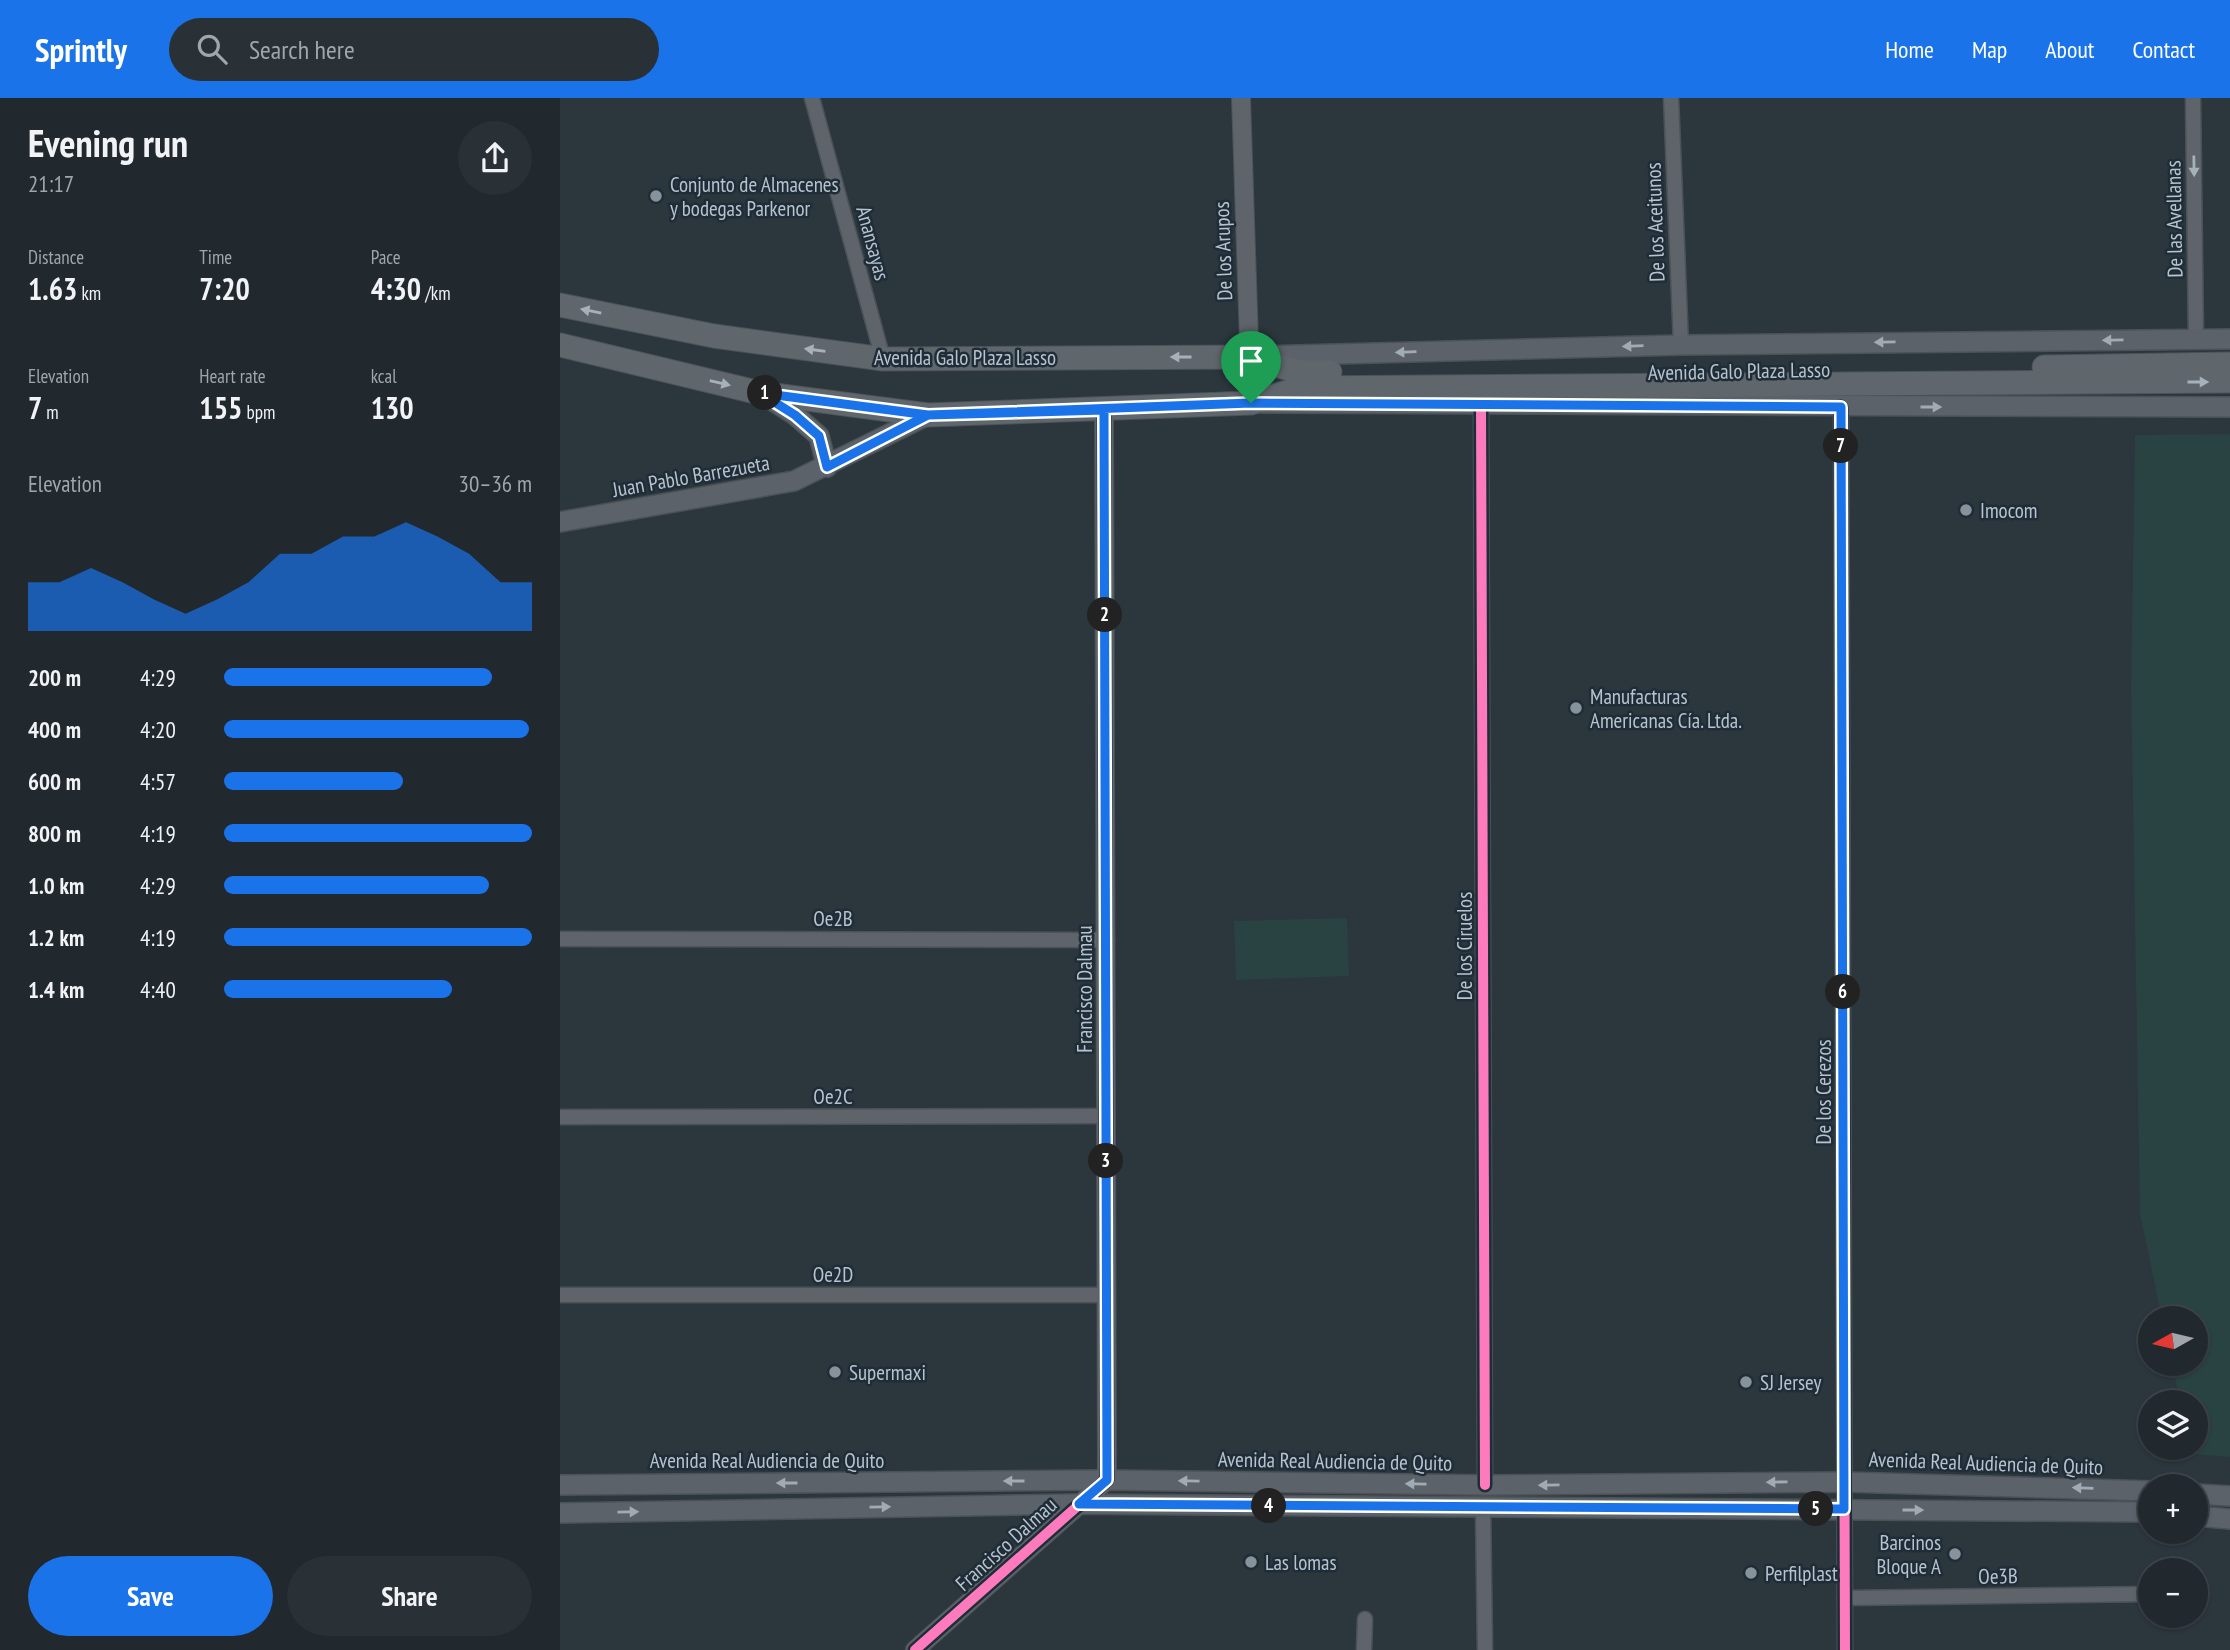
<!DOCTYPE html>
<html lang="en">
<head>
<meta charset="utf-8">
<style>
  :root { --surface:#21282e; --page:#293036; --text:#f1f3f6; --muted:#a2a6aa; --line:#3e444a; --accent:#1a73e8 }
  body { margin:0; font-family:"PT Sans Narrow",sans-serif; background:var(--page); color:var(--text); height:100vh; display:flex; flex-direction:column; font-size:26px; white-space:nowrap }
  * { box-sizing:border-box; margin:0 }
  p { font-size:23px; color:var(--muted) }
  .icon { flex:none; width:38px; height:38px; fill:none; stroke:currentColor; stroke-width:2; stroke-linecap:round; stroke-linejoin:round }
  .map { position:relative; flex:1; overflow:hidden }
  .side { display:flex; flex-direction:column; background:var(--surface); width:560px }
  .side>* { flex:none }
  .needle { width:46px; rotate:262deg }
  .fabs { position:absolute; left:1578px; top:1208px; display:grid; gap:14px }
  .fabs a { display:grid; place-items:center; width:70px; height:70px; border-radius:50%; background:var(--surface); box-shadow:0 2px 5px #0004,0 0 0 2px var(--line); font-size:35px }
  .pin { position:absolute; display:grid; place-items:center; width:60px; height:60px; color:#fff; margin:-72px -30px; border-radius:50% 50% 50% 0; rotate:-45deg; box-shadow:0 0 7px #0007 }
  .pin .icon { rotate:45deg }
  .km { position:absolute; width:35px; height:35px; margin:-18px; border-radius:50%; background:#222; color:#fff; font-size:19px; line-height:35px; text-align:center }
  .round { display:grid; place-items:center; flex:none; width:74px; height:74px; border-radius:37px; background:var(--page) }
  .summary { display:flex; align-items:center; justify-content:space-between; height:119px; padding:0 28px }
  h1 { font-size:38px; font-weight:600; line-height:52px }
  .metrics { display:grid; grid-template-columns:repeat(3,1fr); gap:10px; height:119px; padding:7px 28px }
  .metrics div { display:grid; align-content:center }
  .metrics b { font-size:30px; font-weight:600 }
  .metrics small { font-size:19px; font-weight:400 }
  .metrics p { font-size:19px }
  .chart { height:196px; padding:14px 28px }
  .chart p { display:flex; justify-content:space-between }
  .chart svg { width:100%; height:126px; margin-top:7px; fill:var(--accent); opacity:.7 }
  .button { display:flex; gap:14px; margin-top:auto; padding:14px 28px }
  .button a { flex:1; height:80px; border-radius:42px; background:var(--accent); color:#fff; font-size:28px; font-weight:600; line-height:80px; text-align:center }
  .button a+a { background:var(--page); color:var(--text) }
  ul { padding:0 28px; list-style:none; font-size:23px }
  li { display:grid; grid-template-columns:112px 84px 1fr; align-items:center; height:52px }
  li i { height:18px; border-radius:9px; background:var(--accent) }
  header { display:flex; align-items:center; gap:42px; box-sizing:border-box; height:98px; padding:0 35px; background:var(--accent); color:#fff }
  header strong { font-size:33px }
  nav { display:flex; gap:38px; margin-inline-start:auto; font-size:24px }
  .search { width:490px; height:63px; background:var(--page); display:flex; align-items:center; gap:18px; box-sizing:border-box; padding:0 24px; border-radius:38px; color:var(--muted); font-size:26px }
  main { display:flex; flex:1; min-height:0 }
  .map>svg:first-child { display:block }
  .green { fill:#294242 }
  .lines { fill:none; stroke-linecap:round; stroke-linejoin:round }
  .minor-casing { stroke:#4b5257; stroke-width:17 }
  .tertiary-casing { stroke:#4b5257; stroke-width:20 }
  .secondary-casing { stroke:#4b5257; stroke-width:22 }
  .primary-casing { stroke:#4b5359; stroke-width:25 }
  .minor { stroke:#5e646a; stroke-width:14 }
  .tertiary { stroke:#5e646a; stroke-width:18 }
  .secondary { stroke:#5c6269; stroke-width:19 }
  .primary { stroke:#60676c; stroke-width:23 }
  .cycleway-casing { stroke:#1f2d38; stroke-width:15 }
  .cycleway { stroke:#fd7abc; stroke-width:10 }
  .oneway { fill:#a6b0b9 }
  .oneway2 { fill:#a6b1ba }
  .oneway3 { fill:#a1abb4 }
  .route-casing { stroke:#fff; stroke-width:14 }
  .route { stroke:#1a73e8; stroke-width:9 }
  .poi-dot { fill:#87929b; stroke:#1f2d38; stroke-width:2.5 }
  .labels { text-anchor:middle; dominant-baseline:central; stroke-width:5; stroke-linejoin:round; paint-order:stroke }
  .poi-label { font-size:21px; fill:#b8c3cd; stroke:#1f2d38; text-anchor:start }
  .street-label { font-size:21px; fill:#b8c3cd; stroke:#1f2d38 }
</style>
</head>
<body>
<header>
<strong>Sprintly</strong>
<div class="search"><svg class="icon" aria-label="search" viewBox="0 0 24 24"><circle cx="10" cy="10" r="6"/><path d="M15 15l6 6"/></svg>Search here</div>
<nav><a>Home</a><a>Map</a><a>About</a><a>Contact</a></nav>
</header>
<main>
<section class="side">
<div class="summary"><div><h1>Evening run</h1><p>21:17</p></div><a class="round"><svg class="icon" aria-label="share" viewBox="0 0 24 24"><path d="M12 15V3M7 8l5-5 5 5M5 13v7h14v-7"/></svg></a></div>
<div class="metrics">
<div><p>Distance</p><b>1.63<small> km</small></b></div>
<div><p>Time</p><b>7:20</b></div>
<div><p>Pace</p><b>4:30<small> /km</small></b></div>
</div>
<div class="metrics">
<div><p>Elevation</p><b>7<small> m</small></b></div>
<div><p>Heart rate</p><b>155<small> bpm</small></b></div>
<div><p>kcal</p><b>130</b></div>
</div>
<div class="chart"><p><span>Elevation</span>30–36 m</p>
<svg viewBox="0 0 160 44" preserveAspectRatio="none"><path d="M0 44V27L10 27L20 22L30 27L40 33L50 38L60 33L70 27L80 17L90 17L100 11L110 11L120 6L130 11L140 17L150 27L160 27V44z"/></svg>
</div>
<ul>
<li><b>200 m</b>4:29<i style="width:87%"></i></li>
<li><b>400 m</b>4:20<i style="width:99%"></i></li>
<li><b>600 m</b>4:57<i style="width:58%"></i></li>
<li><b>800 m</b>4:19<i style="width:100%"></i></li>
<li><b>1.0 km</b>4:29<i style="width:86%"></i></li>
<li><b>1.2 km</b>4:19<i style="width:100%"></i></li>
<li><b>1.4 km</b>4:40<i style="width:74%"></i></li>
</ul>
<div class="button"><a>Save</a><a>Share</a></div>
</section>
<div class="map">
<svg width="1670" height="1552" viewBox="0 0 1670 1552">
  <rect width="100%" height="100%" fill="#2c363d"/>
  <!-- green -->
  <g class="green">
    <polygon points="1670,336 1670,1359 1632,1356 1630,1349 1636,1349 1636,1304 1620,1304 1612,1265 1636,1265 1636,1220 1602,1220 1580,1116 1571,591 1575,337"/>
    <polygon points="787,820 789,878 676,882 674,823"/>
  </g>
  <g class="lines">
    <!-- minor casing -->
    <g class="minor-casing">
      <g id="minor">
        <polyline points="252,0 323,261"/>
        <polyline points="1111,0 1121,247"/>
        <polyline points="1633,0 1636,241"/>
        <polyline points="921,308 925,1387"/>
        <polyline points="1281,309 1285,1552"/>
        <polyline points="0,841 547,842"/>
        <polyline points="0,1019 546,1018"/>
        <polyline points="0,1197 547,1197"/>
        <polyline points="923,1411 925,1552"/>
        <polyline points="1285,1500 1591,1496"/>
        <polyline points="804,1552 805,1521"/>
      </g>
    </g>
    <!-- tertiary casing -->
    <g class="tertiary-casing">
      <g id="tertiary">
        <polyline points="681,0 691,305"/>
        <polyline points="355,1552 547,1382 544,312"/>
      </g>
    </g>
    <!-- secondary casing -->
    <g class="secondary-casing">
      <g id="secondary">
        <polyline points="698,258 1121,247 1670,241"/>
        <polyline points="201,295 235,317 259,338 267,369"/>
        <polyline points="702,305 1670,309"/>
        <polyline points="0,424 234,383 368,317"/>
        <polyline points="0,1387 547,1382 925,1387 1285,1384 1591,1393"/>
        <polyline points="1636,1396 1670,1398"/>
        <polyline points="0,1415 519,1406 1591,1414"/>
        <polyline points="1636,1418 1670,1421"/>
      </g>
    </g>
    <!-- primary casing -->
    <g class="primary-casing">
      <g id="primary">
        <polyline points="0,207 154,238 323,261 689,259 739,274 770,274"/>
        <polyline points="0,247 200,295 368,317 691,305 740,290 1670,283"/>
        <polyline points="1484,269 1670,266"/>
      </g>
    </g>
    <!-- minor -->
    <use href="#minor" class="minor"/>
    <!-- tertiary -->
    <use href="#tertiary" class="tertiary"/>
    <!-- secondary -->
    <use href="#secondary" class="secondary"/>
    <!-- primary -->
    <use href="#primary" class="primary"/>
    <!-- cycleway casing -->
    <g class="cycleway-casing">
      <g id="cycleway">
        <polyline points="921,308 925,1387"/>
        <polyline points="1281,309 1285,1552"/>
        <polyline points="355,1552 547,1382 544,312"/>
      </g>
    </g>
    <!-- cycleway -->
    <use href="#cycleway" class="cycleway"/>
  </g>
  <!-- one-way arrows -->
  <defs><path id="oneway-solid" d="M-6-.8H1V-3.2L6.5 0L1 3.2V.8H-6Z" transform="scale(1.75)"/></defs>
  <use class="oneway" href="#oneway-solid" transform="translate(1634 68) rotate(89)"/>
  <g class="oneway2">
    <use href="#oneway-solid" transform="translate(31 213) rotate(-169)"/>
    <use href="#oneway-solid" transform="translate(255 252) rotate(-172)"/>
    <use href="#oneway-solid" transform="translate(621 259) rotate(180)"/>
    <use href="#oneway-solid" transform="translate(1638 284)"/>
    <use href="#oneway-solid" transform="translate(160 285) rotate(13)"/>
  </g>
  <g class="oneway3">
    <use href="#oneway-solid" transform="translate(1553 242) rotate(179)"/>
    <use href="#oneway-solid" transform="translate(1325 244) rotate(179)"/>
    <use href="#oneway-solid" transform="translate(1073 248) rotate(178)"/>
    <use href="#oneway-solid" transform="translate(846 254) rotate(178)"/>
    <use href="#oneway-solid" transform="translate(1371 309)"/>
    <use href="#oneway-solid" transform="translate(454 1383) rotate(180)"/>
    <use href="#oneway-solid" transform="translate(629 1383) rotate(-179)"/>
    <use href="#oneway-solid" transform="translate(1217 1384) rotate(179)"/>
    <use href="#oneway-solid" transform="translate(227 1385) rotate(180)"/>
    <use href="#oneway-solid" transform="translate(856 1386) rotate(-179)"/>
    <use href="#oneway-solid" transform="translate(989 1387) rotate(179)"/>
    <use href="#oneway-solid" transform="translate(1523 1390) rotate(-178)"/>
    <use href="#oneway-solid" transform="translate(320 1409) rotate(-1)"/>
    <use href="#oneway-solid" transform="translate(1353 1412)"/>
    <use href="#oneway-solid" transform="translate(68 1414) rotate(-1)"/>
  </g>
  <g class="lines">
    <!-- route casing -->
    <g class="route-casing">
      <polyline id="route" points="691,305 368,317 267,369 259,338 235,317 200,295 368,317 544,312 547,1382 519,1406 1284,1411 1281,309 691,305"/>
    </g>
    <!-- route -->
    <use href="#route" class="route"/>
  </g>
  <!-- markers -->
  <g class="poi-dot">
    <circle cx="96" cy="98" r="7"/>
    <circle cx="1406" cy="412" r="7"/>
    <circle cx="1016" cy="610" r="7"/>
    <circle cx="275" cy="1274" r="7"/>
    <circle cx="1186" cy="1284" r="7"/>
    <circle cx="1395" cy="1456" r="7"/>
    <circle cx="691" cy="1464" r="7"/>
    <circle cx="1191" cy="1475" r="7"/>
  </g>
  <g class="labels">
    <!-- poi labels -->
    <g class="poi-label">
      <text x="110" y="86">Conjunto de Almacenes<tspan x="110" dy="24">y bodegas Parkenor</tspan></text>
      <text x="1420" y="412">Imocom</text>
      <text x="1030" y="598">Manufacturas<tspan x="1030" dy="24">Americanas Cía. Ltda.</tspan></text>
      <text x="289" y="1274">Supermaxi</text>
      <text x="1200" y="1284">SJ Jersey</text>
      <text x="1381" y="1444" text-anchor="end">Barcinos<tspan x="1381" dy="24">Bloque A</tspan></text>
      <text x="705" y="1464">Las lomas</text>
      <text x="1205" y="1475">Perfilplast</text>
    </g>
    <!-- street labels -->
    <g class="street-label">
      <text transform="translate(1614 121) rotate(-91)">De las Avellanas</text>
      <text transform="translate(1095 124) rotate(-92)">De los Aceitunos</text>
      <text transform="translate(313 145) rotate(75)">Anansayas</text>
      <text transform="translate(663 153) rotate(-92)">De los Arupos</text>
      <text x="405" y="259">Avenida Galo Plaza Lasso</text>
      <text transform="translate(1179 273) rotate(-1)">Avenida Galo Plaza Lasso</text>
      <text transform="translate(131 378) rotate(-10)">Juan Pablo Barrezueta</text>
      <text x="273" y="820">Oe2B</text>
      <text transform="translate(904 848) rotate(-90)">De los Ciruelos</text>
      <text transform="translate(524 891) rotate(-90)">Francisco Dalmau</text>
      <text transform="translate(1263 994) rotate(-90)">De los Cerezos</text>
      <text x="273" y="998">Oe2C</text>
      <text x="273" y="1176">Oe2D</text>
      <text x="207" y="1362">Avenida Real Audiencia de Quito</text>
      <text transform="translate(775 1363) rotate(1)">Avenida Real Audiencia de Quito</text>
      <text transform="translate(1426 1365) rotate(2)">Avenida Real Audiencia de Quito</text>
      <text transform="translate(446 1446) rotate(-42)">Francisco Dalmau</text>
      <text transform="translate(1438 1478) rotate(-1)">Oe3B</text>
    </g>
  </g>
</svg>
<div class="fabs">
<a><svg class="needle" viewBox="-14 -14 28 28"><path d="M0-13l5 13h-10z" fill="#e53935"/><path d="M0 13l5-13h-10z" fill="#a2a6aa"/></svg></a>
<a><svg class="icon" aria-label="layers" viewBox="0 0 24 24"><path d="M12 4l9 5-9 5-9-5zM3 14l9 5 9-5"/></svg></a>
<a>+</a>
<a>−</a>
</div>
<div class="pin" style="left:691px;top:305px;background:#1e9e55"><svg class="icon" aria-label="arrive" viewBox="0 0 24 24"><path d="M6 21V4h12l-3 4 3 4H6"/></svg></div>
<b class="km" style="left:205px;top:295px">1</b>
<b class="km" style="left:545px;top:517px">2</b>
<b class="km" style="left:546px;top:1063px">3</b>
<b class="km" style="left:709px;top:1408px">4</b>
<b class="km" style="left:1256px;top:1411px">5</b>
<b class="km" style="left:1283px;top:894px">6</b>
<b class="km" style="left:1281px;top:348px">7</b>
</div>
</main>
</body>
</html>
